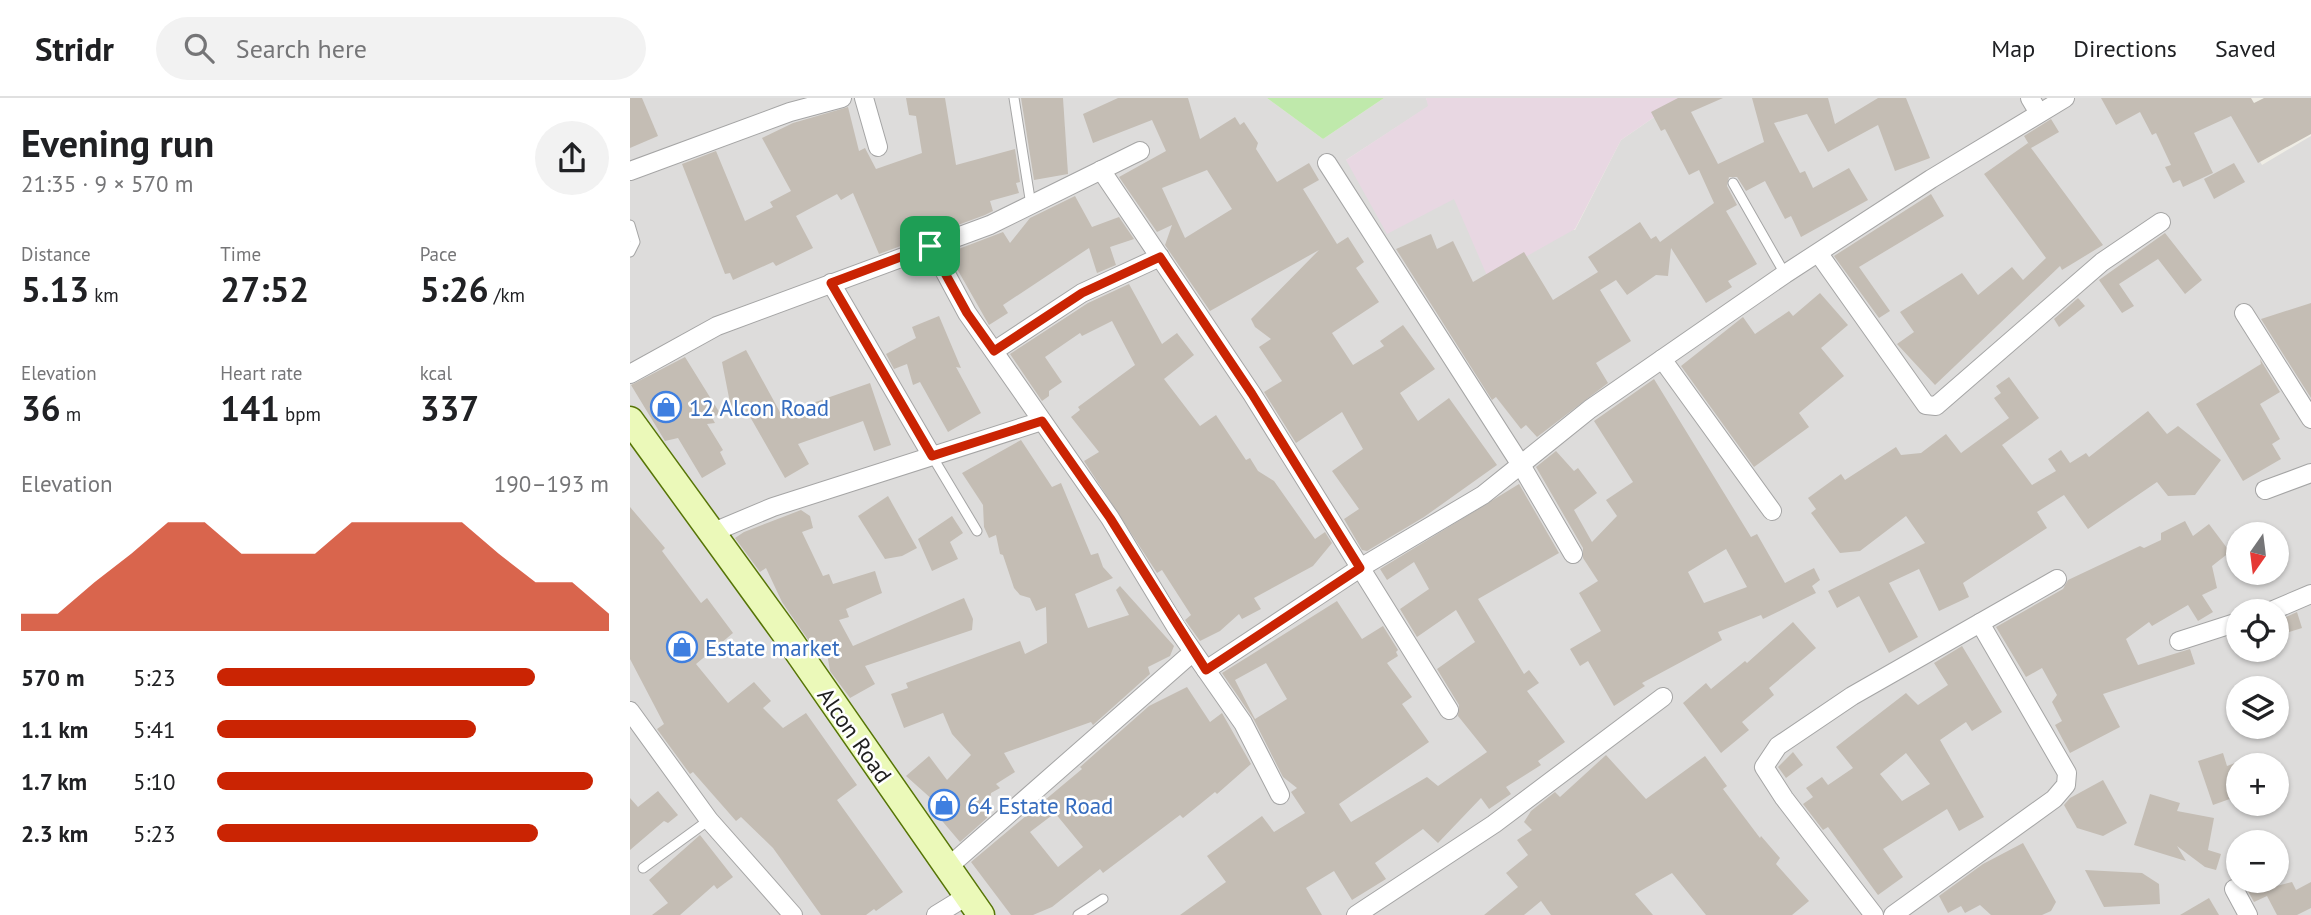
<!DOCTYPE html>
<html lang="en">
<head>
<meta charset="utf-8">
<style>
  :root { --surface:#fff; --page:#f2f2f2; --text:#202124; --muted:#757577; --line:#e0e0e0; --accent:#ca2403 }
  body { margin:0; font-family:"PT Sans",sans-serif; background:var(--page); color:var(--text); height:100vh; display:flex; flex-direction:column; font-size:26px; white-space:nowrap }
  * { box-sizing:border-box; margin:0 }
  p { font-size:23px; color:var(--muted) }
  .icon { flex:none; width:38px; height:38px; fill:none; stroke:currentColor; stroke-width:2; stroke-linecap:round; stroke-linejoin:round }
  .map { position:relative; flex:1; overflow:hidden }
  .sheet { display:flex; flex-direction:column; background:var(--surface); width:630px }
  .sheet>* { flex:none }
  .needle { width:46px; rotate:194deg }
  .buttons { position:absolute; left:1596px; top:424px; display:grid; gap:14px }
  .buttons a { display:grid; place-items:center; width:63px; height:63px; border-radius:50%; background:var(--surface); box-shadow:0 2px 5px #0004; font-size:35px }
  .pin { position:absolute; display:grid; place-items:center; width:60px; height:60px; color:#fff; margin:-30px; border-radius:14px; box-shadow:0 4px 10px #0006 }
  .round { display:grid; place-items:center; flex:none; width:74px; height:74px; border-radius:37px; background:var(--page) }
  .overview { display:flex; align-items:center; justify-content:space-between; height:119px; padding:0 21px }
  h1 { font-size:38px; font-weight:800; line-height:52px }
  .metrics { display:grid; grid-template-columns:repeat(3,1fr); gap:10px; height:119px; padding:7px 21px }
  .metrics div { display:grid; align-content:center }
  .metrics b { font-size:35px; font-weight:800 }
  .metrics small { font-size:19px; font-weight:400 }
  .metrics p { font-size:19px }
  .chart { height:196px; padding:14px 21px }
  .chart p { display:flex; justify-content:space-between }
  .chart svg { width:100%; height:126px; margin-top:7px; fill:var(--accent); opacity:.7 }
  ul { padding:0 21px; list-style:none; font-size:23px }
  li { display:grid; grid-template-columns:112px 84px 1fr; align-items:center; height:52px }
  li i { height:18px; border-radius:9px; background:var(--accent) }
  header { display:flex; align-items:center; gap:42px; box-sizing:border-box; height:98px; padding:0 35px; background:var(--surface); border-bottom:2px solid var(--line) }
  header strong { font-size:33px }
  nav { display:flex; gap:38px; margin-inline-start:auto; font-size:24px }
  .search { width:490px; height:63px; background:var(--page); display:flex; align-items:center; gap:18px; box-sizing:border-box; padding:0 24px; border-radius:38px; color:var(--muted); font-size:26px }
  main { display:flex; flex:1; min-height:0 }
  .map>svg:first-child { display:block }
  .residential { fill:#dddcdb; fill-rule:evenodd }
  .industrial { fill:#e8d7e2 }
  .grass { fill:#bfe9ab }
  .building { fill:#c4bdb4; fill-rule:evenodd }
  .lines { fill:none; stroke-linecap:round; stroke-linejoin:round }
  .lane-casing { stroke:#a5a5a5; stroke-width:11 }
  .street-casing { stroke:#a5a5a5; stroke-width:20 }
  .secondary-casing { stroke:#567506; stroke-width:29 }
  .lane { stroke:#fff; stroke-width:9 }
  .street { stroke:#fff; stroke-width:18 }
  .secondary { stroke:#ebf9b9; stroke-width:26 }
  .route-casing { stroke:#fff; stroke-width:14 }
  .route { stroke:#ca2403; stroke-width:9 }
  .labels { text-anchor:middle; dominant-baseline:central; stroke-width:5; stroke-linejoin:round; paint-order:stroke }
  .shop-label { font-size:23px; fill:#366cbe; stroke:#fff; text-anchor:start }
  .street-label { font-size:23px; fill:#1e1e1e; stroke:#fff }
</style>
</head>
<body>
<header>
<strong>Stridr</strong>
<div class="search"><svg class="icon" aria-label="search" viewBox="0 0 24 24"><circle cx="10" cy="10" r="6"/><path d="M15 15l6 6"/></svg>Search here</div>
<nav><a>Map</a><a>Directions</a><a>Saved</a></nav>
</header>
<main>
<section class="sheet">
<div class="overview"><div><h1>Evening run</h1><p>21:35 · 9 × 570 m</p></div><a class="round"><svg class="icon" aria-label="share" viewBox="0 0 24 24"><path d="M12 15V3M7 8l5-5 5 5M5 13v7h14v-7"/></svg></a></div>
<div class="metrics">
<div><p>Distance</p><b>5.13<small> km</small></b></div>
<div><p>Time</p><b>27:52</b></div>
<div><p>Pace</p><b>5:26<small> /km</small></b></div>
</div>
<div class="metrics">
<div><p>Elevation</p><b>36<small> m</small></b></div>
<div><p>Heart rate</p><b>141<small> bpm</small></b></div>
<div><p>kcal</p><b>337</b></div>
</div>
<div class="chart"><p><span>Elevation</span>190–193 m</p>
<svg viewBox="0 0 160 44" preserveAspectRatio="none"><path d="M0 44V38L10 38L20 27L30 17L40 6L50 6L60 17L70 17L80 17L90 6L100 6L110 6L120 6L130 17L140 27L150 27L160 38V44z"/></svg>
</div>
<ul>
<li><b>570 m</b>5:23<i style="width:81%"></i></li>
<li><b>1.1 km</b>5:41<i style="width:66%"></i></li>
<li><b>1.7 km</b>5:10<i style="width:96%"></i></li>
<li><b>2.3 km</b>5:23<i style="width:82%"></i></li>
</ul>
</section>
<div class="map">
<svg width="1681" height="817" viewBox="0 0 1681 817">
  <rect width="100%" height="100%" fill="#efede5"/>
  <!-- residential -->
  <path class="residential" d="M 0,0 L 637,0 L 693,41 L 754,0 L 796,0 L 799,8 L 716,62 L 824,101 L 945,132 L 991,42 L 1052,0 L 1593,0 L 1632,67 L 1681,38 L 1681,817 L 0,817 ZM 1608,436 L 1647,436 L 1647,474 L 1608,474 ZM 1608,513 L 1647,513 L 1647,551 L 1608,551 ZM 1608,590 L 1647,590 L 1647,628 L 1608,628 ZM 1608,667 L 1647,667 L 1647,705 L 1608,705 ZM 1608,744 L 1647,744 L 1647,782 L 1608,782 Z"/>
  <!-- industrial -->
  <polygon class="industrial" points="796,0 1052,0 991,42 945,131 858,180 824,101 757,136 716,62 798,8"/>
  <!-- grass -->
  <polygon class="grass" points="637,0 754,0 693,41"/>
  <!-- building -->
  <g class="building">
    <polygon points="0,0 12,0 28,38 0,50"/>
    <polygon points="276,0 315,0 326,67 385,51 390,84 386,85 389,95 360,103 363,113 355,117 249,156 223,95 211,102 207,96 166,118 183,150 146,168 143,164 103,182 100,175 95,176 52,66 86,53 115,123 143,109 140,104 161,93 132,40 163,25 218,9 229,53 235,50 246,71 292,55 286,18 279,17"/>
    <polygon points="391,0 433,0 438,76 404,82"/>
    <path d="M 488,0 L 558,0 L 570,41 L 605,19 L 610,27 L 614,24 L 628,45 L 626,51 L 647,84 L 679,65 L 689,82 L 673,91 L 707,146 L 718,139 L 734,164 L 726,170 L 749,204 L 702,235 L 723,267 L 754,248 L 750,243 L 773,227 L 805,271 L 770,295 L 788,323 L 819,300 L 867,367 L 794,419 L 737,453 L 732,452 L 714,421 L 729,411 L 702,373 L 733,351 L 712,314 L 666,345 L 634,294 L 652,283 L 629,249 L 641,241 L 625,229 L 621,221 L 689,152 L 580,213 L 535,147 L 542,127 L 527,134 L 489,79 L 536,53 L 522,22 L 463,45 L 453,16 ZM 577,72 L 602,111 L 555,140 L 532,90 Z"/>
    <polygon points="1048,0 1093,0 1061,14 1088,66 1134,44 1122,0 1198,0 1205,26 1248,0 1276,0 1300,60 1265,73 1248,27 1198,54 1177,16 1144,25 1170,75 1175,73 1183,90 1219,70 1238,102 1171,139 1161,118 1155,121 1135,83 1116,93 1107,79 1099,79 1097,88 1107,107 1096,113 1127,166 1098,183 1102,189 1076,205 1041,150 1038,178 1026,177 997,197 986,182 970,192 1001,243 966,265 978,285 907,339 896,327 891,331 866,299 862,302 766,151 801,136 807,151 823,143 843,184 894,154 923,202 968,174 958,159 1010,124 1021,141 1026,138 1030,144 1084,105 1069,72 1059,77 1035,31 1031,33 1021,14"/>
    <polygon points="1471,0 1621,0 1624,5 1634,0 1681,0 1681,36 1628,65 1601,18 1564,35 1583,75 1553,89 1550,82 1543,85 1535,69 1541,67 1526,35 1522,37 1510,14 1486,27"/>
    <polygon points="1421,21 1429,34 1401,50 1473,147 1432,172 1430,168 1305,287 1267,246 1284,234 1270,214 1332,175 1348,197 1382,169 1393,182 1416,160 1354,76 1398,45 1400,48 1394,38"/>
    <polygon points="1604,65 1615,84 1584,101 1574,81"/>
    <polygon points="1301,96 1314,118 1229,169 1260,213 1249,220 1204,158"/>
    <polygon points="445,98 462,129 489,119 504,141 480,149 486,167 467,175 459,150 373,207 378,215 359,227 318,155 373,134 380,145 400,120"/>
    <polygon points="1535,135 1572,182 1555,196 1528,161 1489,186 1504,208 1492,215 1469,182"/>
    <polygon points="499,186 532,246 547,235 564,257 534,281 570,328 586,317 616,362 620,360 628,373 644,383 685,441 695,434 702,445 683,468 624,500 631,511 612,521 609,516 590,533 570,543 555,522 561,517 532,472 527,475 454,363 469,354 441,319 450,312 448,309 505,267 482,223 452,238 450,235 415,259 432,284 419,293 419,298 412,303 380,256 458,205"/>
    <polygon points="1190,195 1218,227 1191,250 1214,278 1169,315 1179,329 1124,369 1051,268 1113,219 1125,236 1159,213 1163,218"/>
    <polygon points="1448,200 1455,208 1429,229 1424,221"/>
    <polygon points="1681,205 1681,300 1631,221"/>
    <polygon points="309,218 331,270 326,269 351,315 318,334 290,284 283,287 277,266 264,271 256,256 286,240 282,229"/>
    <polygon points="116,252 151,316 240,285 261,347 244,353 233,323 168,346 179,366 155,380 119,317 109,312 102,315 92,264"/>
    <polygon points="55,259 91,317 81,318 85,325 77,326 93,352 90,354 96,366 72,380 48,340 35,343 1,287"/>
    <polygon points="1630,261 1650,294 1630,306 1650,341 1642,346 1651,361 1613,383 1566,306 1631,266"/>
    <polygon points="1379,279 1409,320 1372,347 1402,387 1426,373 1418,361 1431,352 1440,365 1456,355 1459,359 1518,313 1537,336 1548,328 1591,362 1565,397 1538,398 1527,384 1458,431 1434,397 1407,414 1417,430 1333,485 1339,499 1309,513 1289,471 1259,485 1288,539 1259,555 1229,498 1207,510 1198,493 1295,445 1276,418 1230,453 1210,455 1181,415 1186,411 1178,400 1211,376 1215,382 1266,349 1271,357 1291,355 1316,336 1331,355 1379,320 1364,300 1371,295 1366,288"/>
    <path d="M 1024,281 L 1121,439 L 1127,436 L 1155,485 L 1184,470 L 1190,482 L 1182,488 L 1186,495 L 1133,521 L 1131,517 L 1088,534 L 1092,542 L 1012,585 L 1015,588 L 984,608 L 958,563 L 950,568 L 940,551 L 971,533 L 949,495 L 968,483 L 953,460 L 953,450 L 906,369 L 926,353 L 944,373 L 948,370 L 967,395 L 944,412 L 962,444 L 987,418 L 976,402 L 1003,384 L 964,323 ZM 1096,451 L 1117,489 L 1074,505 L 1058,474 Z"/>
    <polygon points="391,342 422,389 431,385 461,457 468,455 473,469 483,480 445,496 458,530 499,517 486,492 490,488 544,548 540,558 518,569 520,576 463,627 461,624 374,655 385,674 366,686 370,690 361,695 357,720 330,744 302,711 304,703 276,678 299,658 317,682 341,657 322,636 313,615 274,630 261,596 278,590 276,585 390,543 395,556 417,545 416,509 406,513 400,500 390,497 384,490 373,457 370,456 366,437 359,440 354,429 353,407 332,375"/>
    <path d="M 889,386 L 929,455 L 848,501 L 894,576 L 899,572 L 909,585 L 897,593 L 935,644 L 908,663 L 911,667 L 876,689 L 881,696 L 859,711 L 851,700 L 808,745 L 793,731 L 745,765 L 756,781 L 722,802 L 704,773 L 676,790 L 692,817 L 550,817 L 596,784 L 577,758 L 632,718 L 644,734 L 675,715 L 661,694 L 667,690 L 653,679 L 623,620 L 592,575 L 707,503 L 732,541 L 753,528 L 768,552 L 766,554 L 768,558 L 757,565 L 782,599 L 772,606 L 799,644 L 709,706 L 721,724 L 797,679 L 808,688 L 857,654 L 828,618 L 829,607 L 807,571 L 845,544 L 826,512 L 787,539 L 770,511 L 799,491 L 784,464 L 757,482 L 750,471 ZM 636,565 L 657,601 L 625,621 L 605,582 Z"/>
    <polygon points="258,398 287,450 272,458 255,461 228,418"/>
    <polygon points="0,409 35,450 32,453 71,505 77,500 103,535 66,566 98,605 124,584 141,603 133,610 153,630 176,615 227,687 207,702 273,794 246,813 244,811 236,817 191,817 143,750 111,719 106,723 63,674 60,676 27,631 34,626 0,561"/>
    <polygon points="171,412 180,418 183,430 172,434 193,478 199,476 203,486 245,473 252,495 216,511 219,519 209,522 223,548 334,500 343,521 342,532 235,568 245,586 220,600 200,573 197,555 190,559 152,504 136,470 130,474 105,440 114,434"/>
    <polygon points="322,418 333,435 320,444 328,461 302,473 288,441"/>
    <polygon points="1555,423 1563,438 1579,426 1600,454 1582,468 1587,490 1572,497 1583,514 1568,523 1558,507 1522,528 1519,524 1496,541 1508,567 1560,551 1565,566 1473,596 1490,629 1440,655 1425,627 1432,623 1422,604 1427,597 1412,570 1396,579 1366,529 1433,491 1438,482 1510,448 1514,450 1531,442 1531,435"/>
    <polygon points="1667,514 1672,530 1647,538 1647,523"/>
    <polygon points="1163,524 1186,550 1139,590 1144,597 1112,624 1119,632 1091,655 1053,605 1076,585 1081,591 1115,563 1117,565"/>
    <path d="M 1332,548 L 1372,614 L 1342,633 L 1336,624 L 1310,642 L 1354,719 L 1329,733 L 1317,711 L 1253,751 L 1273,779 L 1248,797 L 1198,729 L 1193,732 L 1173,706 L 1183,699 L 1176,690 L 1192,679 L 1198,687 L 1223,670 L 1206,649 L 1276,595 L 1288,607 L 1318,587 L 1304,565 ZM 1276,655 L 1300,686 L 1272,703 L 1250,676 Z"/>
    <path d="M 557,589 L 580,624 L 592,615 L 621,666 L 587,696 L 585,694 L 553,720 L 550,717 L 473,775 L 470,771 L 422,809 L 403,817 L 381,817 L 341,764 L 452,671 L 450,669 L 519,608 ZM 425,715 L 453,749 L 428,769 L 400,734 Z"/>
    <polygon points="1163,654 1173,667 1156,680 1148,669"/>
    <polygon points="1593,655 1597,668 1608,664 1608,698 1583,707 1568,663"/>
    <polygon points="976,657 1016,701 1075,658 1097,688 1093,691 1130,740 1131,738 1150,760 1146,766 1179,803 1162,817 1076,817 1042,775 1005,796 1023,817 921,817 911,803 894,817 854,817 888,789 876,775 898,757 887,742 902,732 894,724 901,713 925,694 930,699"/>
    <polygon points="1473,682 1497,725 1473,738 1447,730 1434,707 1440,700"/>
    <polygon points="28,693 48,717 38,725 34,723 0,752 0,700 8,709"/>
    <polygon points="1520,696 1550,705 1547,713 1584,720 1578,752 1591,756 1586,772 1575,769 1547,748 1556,763 1504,747"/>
    <polygon points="70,737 103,779 87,791 84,787 50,817 22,817 38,805 19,782"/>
    <polygon points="1393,745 1426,804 1421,813 1412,817 1361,817 1350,807 1335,815 1331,808 1318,815 1309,798 1353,766"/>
    <polygon points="1455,772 1512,775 1529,786 1530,806 1474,809"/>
    <polygon points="1629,782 1636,782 1639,790 1662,784 1666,792 1681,784 1681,810 1667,817 1647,817 1637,798 1624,804 1615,788"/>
    <polygon points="1579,800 1589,817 1550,817"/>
  </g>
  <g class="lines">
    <!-- lane casing -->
    <g class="lane-casing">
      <g id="lane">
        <polyline points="384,0 401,107"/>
        <polyline points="1103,85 1155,176"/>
        <polyline points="0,127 5,144 0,154"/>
        <polyline points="302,358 347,433"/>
        <polyline points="13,770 79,722"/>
        <polyline points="448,817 473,801"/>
      </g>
    </g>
    <!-- street casing -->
    <g class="street-casing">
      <g id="street">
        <polyline points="234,0 248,49"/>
        <polyline points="1400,0 1409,15"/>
        <polyline points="697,65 891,367 943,456"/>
        <polyline points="471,72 622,296 819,612"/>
        <polyline points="0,73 160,14 212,0"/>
        <polyline points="301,148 337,215 480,420 546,529 613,625 650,697"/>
        <polyline points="1189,156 1296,307 1306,308 1472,164 1531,124"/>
        <polyline points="201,185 302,358"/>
        <polyline points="1614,215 1681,321"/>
        <polyline points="364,253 452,195 530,159"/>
        <polyline points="1032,261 1142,413"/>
        <polyline points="0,276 87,228 360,127 510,53"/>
        <polyline points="1635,392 1681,375"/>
        <polyline points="81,435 143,409 412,323"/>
        <polyline points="1641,513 1681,496"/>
        <polyline points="1549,543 1608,524"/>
        <polyline points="576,572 730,470 853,397 960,311 1155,176 1301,81 1435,0"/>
        <polyline points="0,613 79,722 163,817"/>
        <polyline points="317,770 563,554"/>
        <polyline points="1604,791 1618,817"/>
        <polyline points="306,817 337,798"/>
        <polyline points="726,817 864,726 1033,599"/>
        <polyline points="1244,817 1154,700 1134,669 1148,648 1222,598 1427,481"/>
        <polyline points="1263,817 1424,701 1436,687 1437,675 1350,525"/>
      </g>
    </g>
    <!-- secondary casing -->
    <g class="secondary-casing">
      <polyline id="secondary" points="0,322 154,534 351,817"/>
    </g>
    <!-- lane -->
    <use href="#lane" class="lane"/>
    <!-- street -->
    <use href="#street" class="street"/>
    <!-- secondary -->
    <use href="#secondary" class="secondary"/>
  </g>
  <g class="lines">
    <!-- route casing -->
    <g class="route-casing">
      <polygon id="route" points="300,148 337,215 364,253 452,195 530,159 622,296 730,470 576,572 480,420 412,323 302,358 201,185"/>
    </g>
    <!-- route -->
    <use href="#route" class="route"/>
  </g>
  <!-- icons -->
  <defs>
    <g id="shop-ring" transform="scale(1.575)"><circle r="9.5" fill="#fff" stroke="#3f7fe0" stroke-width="1.5"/><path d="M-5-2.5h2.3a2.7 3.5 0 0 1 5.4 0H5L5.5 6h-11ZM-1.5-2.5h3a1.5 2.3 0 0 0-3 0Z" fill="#3f7fe0"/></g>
  </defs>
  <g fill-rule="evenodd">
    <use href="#shop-ring" x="36" y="309"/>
    <use href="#shop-ring" x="52" y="549"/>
    <use href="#shop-ring" x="314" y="707"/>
  </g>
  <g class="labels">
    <!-- shop labels -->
    <g class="shop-label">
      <text x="59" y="309">12 Alcon Road</text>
      <text x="75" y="549">Estate market</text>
      <text x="337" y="707">64 Estate Road</text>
    </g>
    <!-- street labels -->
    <g class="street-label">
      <text transform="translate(225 637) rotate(55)">Alcon Road</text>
    </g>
  </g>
</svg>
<div class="buttons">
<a><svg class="needle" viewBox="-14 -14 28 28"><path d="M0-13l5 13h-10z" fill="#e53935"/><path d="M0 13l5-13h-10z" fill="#757577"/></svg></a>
<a><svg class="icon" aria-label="locate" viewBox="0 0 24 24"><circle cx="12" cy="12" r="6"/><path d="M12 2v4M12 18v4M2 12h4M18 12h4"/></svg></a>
<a><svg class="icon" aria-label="layers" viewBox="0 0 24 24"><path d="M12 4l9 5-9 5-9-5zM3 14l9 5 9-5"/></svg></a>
<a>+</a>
<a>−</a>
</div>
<div class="pin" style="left:300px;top:148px;background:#1e9e55"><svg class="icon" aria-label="arrive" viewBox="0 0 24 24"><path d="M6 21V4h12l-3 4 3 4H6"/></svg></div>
</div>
</main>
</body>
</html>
